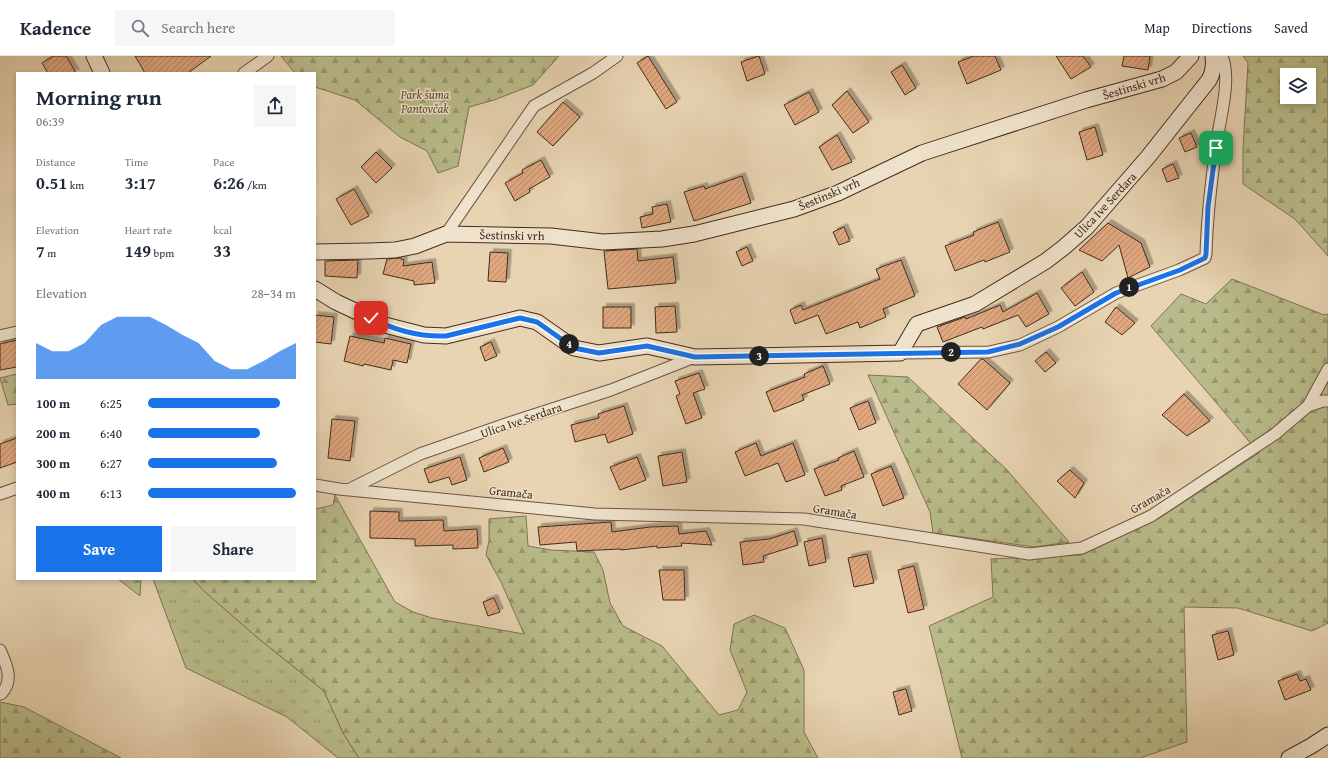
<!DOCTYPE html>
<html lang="en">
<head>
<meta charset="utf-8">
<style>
  :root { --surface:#fff; --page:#f6f6f7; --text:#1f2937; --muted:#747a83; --line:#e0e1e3; --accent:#1a73e8 }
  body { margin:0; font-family:"Gentium Book Plus",serif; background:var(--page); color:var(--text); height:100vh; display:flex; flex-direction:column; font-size:15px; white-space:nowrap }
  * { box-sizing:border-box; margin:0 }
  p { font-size:13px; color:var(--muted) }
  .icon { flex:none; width:22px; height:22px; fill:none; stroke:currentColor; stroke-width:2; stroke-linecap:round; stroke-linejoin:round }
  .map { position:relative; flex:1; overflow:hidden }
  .drawer { position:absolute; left:16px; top:16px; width:300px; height:508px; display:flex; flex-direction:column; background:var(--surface); border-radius:0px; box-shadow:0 2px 6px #0003 }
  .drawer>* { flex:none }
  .controls { position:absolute; left:1280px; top:12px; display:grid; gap:8px }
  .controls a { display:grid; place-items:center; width:36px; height:36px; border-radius:0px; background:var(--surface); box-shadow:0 2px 6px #0003; font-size:20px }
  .pin { position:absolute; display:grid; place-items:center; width:34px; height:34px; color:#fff; margin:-17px; border-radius:8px; box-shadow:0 2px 6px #0006 }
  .km { position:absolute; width:20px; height:20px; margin:-10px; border-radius:50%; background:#222; color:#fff; font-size:11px; line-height:20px; text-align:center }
  .round { display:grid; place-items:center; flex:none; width:42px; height:42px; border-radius:0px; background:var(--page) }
  .head { display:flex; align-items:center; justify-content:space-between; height:68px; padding:0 20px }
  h1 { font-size:22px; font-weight:700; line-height:30px }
  .figures { display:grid; grid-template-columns:repeat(3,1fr); gap:6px; height:68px; padding:4px 20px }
  .figures div { display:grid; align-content:center }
  .figures b { font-size:17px; font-weight:700 }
  .figures small { font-size:11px; font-weight:400 }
  .figures p { font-size:11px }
  .chart { height:112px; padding:8px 20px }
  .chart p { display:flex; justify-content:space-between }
  .chart svg { width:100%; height:72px; margin-top:4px; fill:var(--accent); opacity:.7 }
  .cta { display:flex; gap:8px; margin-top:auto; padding:8px 20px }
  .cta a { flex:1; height:46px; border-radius:0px; background:var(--accent); color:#fff; font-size:16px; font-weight:700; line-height:46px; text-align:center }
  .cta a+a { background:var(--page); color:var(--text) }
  ul { padding:0 20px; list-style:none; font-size:13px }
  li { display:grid; grid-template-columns:64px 48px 1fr; align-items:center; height:30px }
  li i { height:10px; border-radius:5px; background:var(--accent) }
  header { display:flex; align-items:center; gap:24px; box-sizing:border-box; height:56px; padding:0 20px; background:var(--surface); border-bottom:1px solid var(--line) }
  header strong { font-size:19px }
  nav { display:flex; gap:22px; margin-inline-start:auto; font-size:14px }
  .search { width:280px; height:36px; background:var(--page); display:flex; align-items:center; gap:10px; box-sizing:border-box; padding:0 14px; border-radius:0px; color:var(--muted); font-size:15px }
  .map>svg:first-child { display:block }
  .grass { fill:url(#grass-tufts); stroke:#7e7454 }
  .forest { fill:url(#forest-firs); stroke:#7e7454; fill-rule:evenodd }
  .building { fill:url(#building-hatch); stroke:#432b1d; filter:url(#shadow) }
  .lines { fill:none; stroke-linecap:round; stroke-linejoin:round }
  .street-casing { stroke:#6c5542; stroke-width:13 }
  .secondary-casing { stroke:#432b1d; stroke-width:17 }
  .street { stroke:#f0e3cd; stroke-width:11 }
  .secondary { stroke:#f0e3cd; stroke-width:15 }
  .route-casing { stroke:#fff; stroke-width:8 }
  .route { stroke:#1a73e8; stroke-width:5 }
  .labels { text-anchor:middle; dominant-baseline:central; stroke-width:3; stroke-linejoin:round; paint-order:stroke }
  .street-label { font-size:12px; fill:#432b1d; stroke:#f0e3cd }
  .park-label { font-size:12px; font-style:italic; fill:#5b4833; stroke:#f0e3cd }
</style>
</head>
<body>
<header>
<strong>Kadence</strong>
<div class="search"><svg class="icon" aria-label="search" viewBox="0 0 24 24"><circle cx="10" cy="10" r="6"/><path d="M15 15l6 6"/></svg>Search here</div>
<nav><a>Map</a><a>Directions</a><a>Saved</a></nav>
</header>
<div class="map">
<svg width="1328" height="702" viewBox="0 0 1328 702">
  <defs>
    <pattern id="grass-tufts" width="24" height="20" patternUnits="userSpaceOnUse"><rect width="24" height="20" fill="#b9bc8a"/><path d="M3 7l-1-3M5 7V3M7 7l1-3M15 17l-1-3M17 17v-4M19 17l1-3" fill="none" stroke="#989970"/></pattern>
    <pattern id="forest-firs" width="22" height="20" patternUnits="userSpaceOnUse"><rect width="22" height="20" fill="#b9bc8a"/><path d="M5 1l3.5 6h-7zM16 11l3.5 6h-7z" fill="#989970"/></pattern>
    <pattern id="building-hatch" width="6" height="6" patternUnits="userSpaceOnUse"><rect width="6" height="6" fill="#e1a87f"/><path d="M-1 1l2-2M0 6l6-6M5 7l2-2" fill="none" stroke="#b88967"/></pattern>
    <filter id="shadow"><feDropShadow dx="3.5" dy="-3.5" stdDeviation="0" flood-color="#0004"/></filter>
  </defs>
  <rect width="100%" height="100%" fill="#e8d4b2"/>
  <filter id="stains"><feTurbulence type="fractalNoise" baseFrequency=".005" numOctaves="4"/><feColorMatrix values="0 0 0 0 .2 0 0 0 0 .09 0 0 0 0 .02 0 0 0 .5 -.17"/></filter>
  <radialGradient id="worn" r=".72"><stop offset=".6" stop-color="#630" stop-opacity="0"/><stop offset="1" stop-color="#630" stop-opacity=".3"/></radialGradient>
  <!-- grass -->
  <polygon class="grass" points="153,523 193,523 204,535 259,583 324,635 343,677 359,702 338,702 287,661 186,612"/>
  <!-- forest -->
  <g class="forest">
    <polygon points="281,0 559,0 533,29 494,44 469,51 458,110 438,117 427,95 400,81 355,44 315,31 315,17 295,17"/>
    <path d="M 1243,0 L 1328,0 L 1328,200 L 1295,163 L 1243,128 L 1243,93 L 1248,7 ZM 1287,19 L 1309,19 L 1309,41 L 1287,41 Z"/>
    <polygon points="1232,223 1324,259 1328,258 1328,567 1312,575 1238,552 1184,551 1187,686 1140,702 962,702 929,570 993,541 991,503 1081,499 1161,461 1259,397 1151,270 1181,238 1206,248"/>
    <polygon points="17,318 17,348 8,349 0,322"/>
    <polygon points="868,319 908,321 1007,414 1069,486 1035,491 933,477 930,456"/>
    <polygon points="335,439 395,546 413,556 432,562 524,578 501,526 486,499 489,485 489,463 526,460 528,490 551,494 594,496 603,514 610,547 623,570 662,590 719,659 738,654 747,636 730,594 734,568 754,559 785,572 804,614 804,676 818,702 359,702 343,677 324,635 259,583 204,535 193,523 315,523 315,453 333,449"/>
    <polygon points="118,523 141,523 140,540"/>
    <polygon points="0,646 24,651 121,702 0,702"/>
  </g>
  <!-- building -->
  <g class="building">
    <polygon points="54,0 66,0 76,17 48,17 42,7"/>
    <polygon points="135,0 211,0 188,17 145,17"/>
    <polygon points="648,0 677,46 666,53 637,7"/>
    <polygon points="759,0 765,18 747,25 741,6"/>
    <polygon points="974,0 995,0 1001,14 967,28 958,6"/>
    <polygon points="1056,0 1083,0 1091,11 1071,23"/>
    <polygon points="1124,0 1150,0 1148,14 1122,10"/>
    <polygon points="902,9 916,32 905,39 891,16"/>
    <polygon points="847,35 869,66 853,77 832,49"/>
    <polygon points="809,36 819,56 795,69 784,49"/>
    <polygon points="563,46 580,61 553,90 537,76"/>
    <polygon points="1095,71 1103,99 1087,104 1079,76"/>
    <polygon points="1191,77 1197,91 1185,96 1179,82"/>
    <polygon points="837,79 852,106 832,114 819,91"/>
    <polygon points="376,96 392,112 376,127 361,111"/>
    <polygon points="541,104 550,121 529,133 530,136 515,145 505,127 523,117 522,114"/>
    <polygon points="1173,108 1179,122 1167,126 1162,113"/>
    <polygon points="742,120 751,147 694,165 684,136 704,130 705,133"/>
    <polygon points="354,133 369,160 351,169 336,143"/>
    <polygon points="667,148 671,166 642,172 640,161 653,158 652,151"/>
    <polygon points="998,166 1010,196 985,206 984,204 955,215 945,190 974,179 973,176"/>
    <polygon points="1108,167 1141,187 1150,211 1128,222 1119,189 1102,205 1079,194"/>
    <polygon points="844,171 850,185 839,189 833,176"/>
    <polygon points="747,191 753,205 742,210 736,196"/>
    <polygon points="637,193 638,205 673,201 676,227 608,233 604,195"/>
    <polygon points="490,196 508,197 506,226 488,225"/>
    <polygon points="399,202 404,204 403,210 432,206 435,227 414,229 414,225 383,218 387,203"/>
    <polygon points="358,204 357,222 325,220 325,205"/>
    <polygon points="901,204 915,240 883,253 886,261 860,272 858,266 826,278 818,259 795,268 790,254 801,249 803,254 880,223 876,213"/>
    <polygon points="1082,216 1094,236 1075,250 1061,232"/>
    <polygon points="1037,237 1049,258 1026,271 1018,259 983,273 982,271 943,286 937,271 965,261 966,263 1000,249 1003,256"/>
    <polygon points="675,250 677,276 656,277 655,251"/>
    <rect x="603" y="251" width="28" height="21"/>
    <polygon points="1116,251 1135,267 1122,279 1105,266"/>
    <polygon points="315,259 334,261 331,288 315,286"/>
    <polygon points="350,280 384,287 385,282 411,288 407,307 393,304 391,314 364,308 363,310 344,305"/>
    <polygon points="17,284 17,311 0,314 0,288"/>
    <polygon points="491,286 497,300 485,305 480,291"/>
    <polygon points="1046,296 1056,307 1045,316 1035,305"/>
    <polygon points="981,303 983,303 1010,327 987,354 958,328"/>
    <polygon points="823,310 830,328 802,339 804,344 774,356 766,336 805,321 804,318"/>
    <polygon points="699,317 705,333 693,337 702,362 686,368 676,340 680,338 675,325"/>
    <polygon points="1184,338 1210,365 1187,380 1162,359"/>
    <polygon points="868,345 876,367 859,374 850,352"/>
    <polygon points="624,350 633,378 608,387 605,378 575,386 571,369 599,362 598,358"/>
    <polygon points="332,363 355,365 350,405 328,402"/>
    <polygon points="17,382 17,406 0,412 0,388"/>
    <polygon points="756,387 761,400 793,387 805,419 786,426 778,407 745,420 735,396"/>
    <polygon points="503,392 509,406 484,416 479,402"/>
    <polygon points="854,395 864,421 841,430 842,434 825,440 814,413 839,404 838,402"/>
    <polygon points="682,396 687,426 663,430 658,400"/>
    <polygon points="460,401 467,424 452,429 449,421 429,427 424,413"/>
    <polygon points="637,401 646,424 620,434 610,411"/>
    <polygon points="891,410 904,442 883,450 871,418"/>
    <polygon points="1070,414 1084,427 1075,442 1057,425"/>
    <polygon points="370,455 399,456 399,465 443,464 444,475 477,473 478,492 453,493 453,489 415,490 415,483 370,482"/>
    <polygon points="611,466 612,476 650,471 678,470 679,478 706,475 712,489 681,487 682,490 657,492 657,490 621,494 621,493 577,495 576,486 540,489 538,471"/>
    <polygon points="794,475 798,489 763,500 764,506 743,509 740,486 769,483"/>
    <polygon points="822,482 826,506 809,510 804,486"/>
    <polygon points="867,498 874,527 854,531 848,502"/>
    <polygon points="914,510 924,553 908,557 898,514"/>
    <polygon points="659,514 684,514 685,544 663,544"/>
    <polygon points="494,542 500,556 488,560 483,546"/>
    <polygon points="1228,575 1234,599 1218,604 1212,579"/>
    <polygon points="1297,618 1300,625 1306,623 1311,634 1285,644 1278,625"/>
    <polygon points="906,633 912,655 899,659 893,636"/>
  </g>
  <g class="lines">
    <!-- street casing -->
    <g class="street-casing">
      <g id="street">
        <polyline points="244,17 268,0"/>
        <polyline points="446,178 534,50 593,17 617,0"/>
        <polyline points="0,280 17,276"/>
        <path d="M 900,297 L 989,296 L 1020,289 L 1058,271 L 1116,237 L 1179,214 L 1205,202 L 1206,198 C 1207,163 1211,127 1216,91 C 1219,65 1232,24 1222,0"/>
        <polyline points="1308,350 1323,345 1328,345"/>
        <polyline points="315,429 339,433 595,458 804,463 1029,498 1082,492 1151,460 1275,378 1308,350 1328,313"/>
        <polyline points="350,433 420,398 512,366 611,334 695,301"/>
        <polyline points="0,438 17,432"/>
        <path d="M 0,594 C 7,609 14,625 1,638"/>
      </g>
    </g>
    <!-- secondary casing -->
    <g class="secondary-casing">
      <g id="secondary">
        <polyline points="94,0 102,17"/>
        <polyline points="315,196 369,195 395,194 415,190 446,178 551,180 603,186 662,183 694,178 794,153 838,137 922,97 1086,44 1162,23 1176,16 1191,0"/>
        <path d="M 315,233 L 336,246 L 385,269 L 424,279 L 446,280 L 520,262 L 537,266 L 574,292 L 599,297 L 647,290 L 695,301 L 900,297 L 917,268 L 975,248 L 1046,205 L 1063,192 L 1087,171 L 1148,101 L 1209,24 C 1213,17 1214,8 1213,0"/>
        <polyline points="1289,702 1311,690 1328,679"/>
      </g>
    </g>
    <!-- street -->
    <use href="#street" class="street"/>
    <!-- secondary -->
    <use href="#secondary" class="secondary"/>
  </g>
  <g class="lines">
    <!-- route casing -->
    <g class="route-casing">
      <path id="route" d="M 371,262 C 394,274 420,281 446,280 L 520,262 L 537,266 L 574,292 L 599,297 L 647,290 L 695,301 L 988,296 L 1020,288 L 1058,271 L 1116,237 L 1180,214 L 1205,202 L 1206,198 L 1208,151 L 1216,92"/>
    </g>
    <!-- route -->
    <use href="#route" class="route"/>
  </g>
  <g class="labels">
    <!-- street labels -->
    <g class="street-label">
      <text transform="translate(1134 30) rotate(-17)">Šestinski vrh</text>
      <text transform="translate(829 138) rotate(-23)">Šestinski vrh</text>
      <text transform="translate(1105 149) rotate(-47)">Ulica Ive Serdara</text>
      <text transform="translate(512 179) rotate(1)">Šestinski vrh</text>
      <text transform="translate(521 364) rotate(-19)">Ulica Ive Serdara</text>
      <text transform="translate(511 436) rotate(6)">Gramača</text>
      <text transform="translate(1150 443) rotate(-30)">Gramača</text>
      <text transform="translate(835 455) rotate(9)">Gramača</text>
    </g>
    <!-- park labels -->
    <g class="park-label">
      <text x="425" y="38">Park šuma<tspan x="425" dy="14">Pantovčak</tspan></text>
    </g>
  </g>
  <rect width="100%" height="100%" filter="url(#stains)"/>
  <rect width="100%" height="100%" fill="url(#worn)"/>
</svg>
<div class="controls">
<a><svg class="icon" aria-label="layers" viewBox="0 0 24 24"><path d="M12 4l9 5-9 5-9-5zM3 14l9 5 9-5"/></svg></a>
</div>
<div class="pin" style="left:1216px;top:92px;background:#1e9e55"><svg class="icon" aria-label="arrive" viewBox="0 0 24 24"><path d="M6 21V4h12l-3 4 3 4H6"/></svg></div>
<div class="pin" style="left:371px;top:262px;background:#d93025"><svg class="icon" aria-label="check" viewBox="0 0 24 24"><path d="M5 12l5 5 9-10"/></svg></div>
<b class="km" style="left:1129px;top:231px">1</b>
<b class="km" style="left:951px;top:296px">2</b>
<b class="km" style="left:759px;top:300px">3</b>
<b class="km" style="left:569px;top:288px">4</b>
<section class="drawer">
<div class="head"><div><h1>Morning run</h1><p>06:39</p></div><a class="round"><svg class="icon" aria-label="share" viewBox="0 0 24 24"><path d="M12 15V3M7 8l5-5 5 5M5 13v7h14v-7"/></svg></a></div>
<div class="figures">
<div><p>Distance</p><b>0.51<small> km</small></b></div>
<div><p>Time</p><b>3:17</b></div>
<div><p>Pace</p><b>6:26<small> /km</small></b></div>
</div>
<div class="figures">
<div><p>Elevation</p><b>7<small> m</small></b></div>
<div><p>Heart rate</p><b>149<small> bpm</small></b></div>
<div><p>kcal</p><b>33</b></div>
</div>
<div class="chart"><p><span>Elevation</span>28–34 m</p>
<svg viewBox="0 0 160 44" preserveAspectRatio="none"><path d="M0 44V22L10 27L20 27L30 22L40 11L50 6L60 6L70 6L80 11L90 17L100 22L110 33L120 38L130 38L140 33L150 27L160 22V44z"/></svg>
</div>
<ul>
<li><b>100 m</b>6:25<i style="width:89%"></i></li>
<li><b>200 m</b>6:40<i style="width:76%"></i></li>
<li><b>300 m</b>6:27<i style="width:87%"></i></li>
<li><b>400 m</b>6:13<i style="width:100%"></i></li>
</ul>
<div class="cta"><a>Save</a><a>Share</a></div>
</section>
</div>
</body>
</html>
